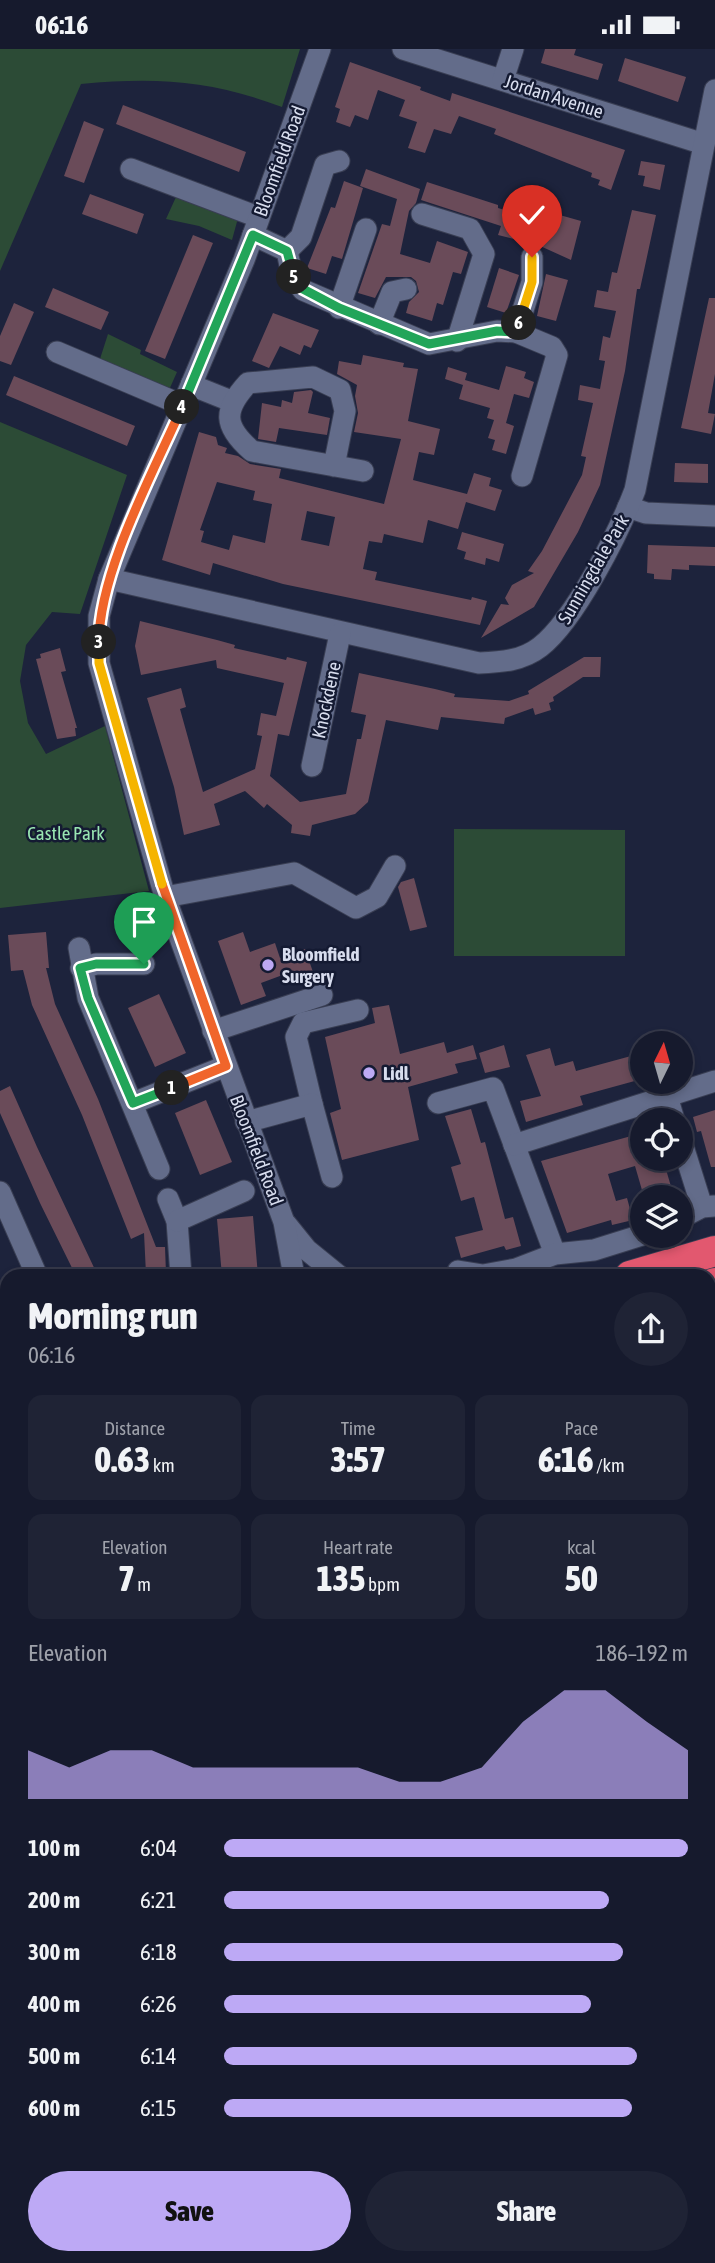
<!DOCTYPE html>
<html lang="en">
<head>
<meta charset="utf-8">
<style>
  :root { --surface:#161a2d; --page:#1f2335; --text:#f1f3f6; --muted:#9ea1aa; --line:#353849; --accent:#bda9f5 }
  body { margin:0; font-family:"Asap Condensed",sans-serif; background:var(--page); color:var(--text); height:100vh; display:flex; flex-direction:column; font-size:26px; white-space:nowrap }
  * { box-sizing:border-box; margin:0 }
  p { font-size:23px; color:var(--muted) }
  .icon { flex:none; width:38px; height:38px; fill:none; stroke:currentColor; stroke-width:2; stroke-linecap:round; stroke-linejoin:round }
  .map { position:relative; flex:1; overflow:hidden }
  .sheet { position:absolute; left:0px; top:1220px; width:716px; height:996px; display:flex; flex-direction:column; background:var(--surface); border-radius:21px 21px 0 0; box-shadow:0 4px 10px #0003,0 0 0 2px var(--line) }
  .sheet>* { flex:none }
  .needle { width:46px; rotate:5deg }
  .fabs { position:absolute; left:630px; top:982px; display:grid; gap:14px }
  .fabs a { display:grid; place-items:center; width:63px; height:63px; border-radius:50%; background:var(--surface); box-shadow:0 4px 10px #0003,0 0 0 2px var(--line); font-size:35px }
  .pin { position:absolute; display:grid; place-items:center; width:60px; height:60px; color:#fff; margin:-72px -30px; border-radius:50% 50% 50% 0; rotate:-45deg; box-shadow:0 0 7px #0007 }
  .pin .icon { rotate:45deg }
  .km { position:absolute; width:35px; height:35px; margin:-18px; border-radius:50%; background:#222; color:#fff; font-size:19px; line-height:35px; text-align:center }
  .round { display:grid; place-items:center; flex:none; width:74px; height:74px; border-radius:37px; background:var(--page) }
  .overview { display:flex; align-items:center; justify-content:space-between; height:119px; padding:0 28px }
  h1 { font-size:38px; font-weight:800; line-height:52px }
  .figures { display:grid; grid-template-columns:repeat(3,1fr); gap:10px; height:119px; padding:7px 28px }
  .figures div { display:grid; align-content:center; border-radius:14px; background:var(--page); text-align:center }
  .figures b { font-size:35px; font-weight:800 }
  .figures small { font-size:19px; font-weight:400 }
  .figures p { font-size:19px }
  .chart { height:196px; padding:14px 28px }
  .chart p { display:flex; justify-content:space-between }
  .chart svg { width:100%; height:126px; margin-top:7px; fill:var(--accent); opacity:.7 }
  .button { display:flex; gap:14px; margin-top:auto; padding:14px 28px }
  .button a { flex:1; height:80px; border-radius:42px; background:var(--accent); color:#111; font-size:28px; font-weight:800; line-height:80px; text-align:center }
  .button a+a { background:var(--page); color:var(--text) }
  ul { padding:0 28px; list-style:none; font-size:23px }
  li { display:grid; grid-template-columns:112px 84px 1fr; align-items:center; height:52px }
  li i { height:18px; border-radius:9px; background:var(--accent) }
  .status { display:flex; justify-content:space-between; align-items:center; height:49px; padding:0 35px; background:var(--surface); direction:ltr }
  .status svg { height:19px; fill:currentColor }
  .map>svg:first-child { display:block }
  .green { fill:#2c4b36 }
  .building { fill:#6a4b59; fill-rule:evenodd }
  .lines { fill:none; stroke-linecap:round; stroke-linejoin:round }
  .minor-casing { stroke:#393e53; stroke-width:23 }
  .highway-casing { stroke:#393e53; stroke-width:32 }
  .minor { stroke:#636c8a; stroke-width:21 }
  .highway { stroke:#e2586f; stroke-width:30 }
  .split-1-casing { stroke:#fff; stroke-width:14 }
  .split-2-casing { stroke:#fff; stroke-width:14 }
  .split-3-casing { stroke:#fff; stroke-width:14 }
  .split-4-casing { stroke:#fff; stroke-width:14 }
  .split-5-casing { stroke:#fff; stroke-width:14 }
  .split-6-casing { stroke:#fff; stroke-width:14 }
  .split-7-casing { stroke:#fff; stroke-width:14 }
  .split-1 { stroke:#22a559; stroke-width:9 }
  .split-2 { stroke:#f0652b; stroke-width:9 }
  .split-3 { stroke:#f5b400; stroke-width:9 }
  .split-4 { stroke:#f0652b; stroke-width:9 }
  .split-5 { stroke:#22a559; stroke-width:9 }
  .split-6 { stroke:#22a559; stroke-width:9 }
  .split-7 { stroke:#f5b400; stroke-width:9 }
  .poi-dot { fill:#bda9f5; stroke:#141a32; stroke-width:2.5 }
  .labels { text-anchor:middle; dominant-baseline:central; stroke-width:5; stroke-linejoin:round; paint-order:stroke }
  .street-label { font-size:19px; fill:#d7dced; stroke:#141a32 }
  .park-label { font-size:19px; fill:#99e6b2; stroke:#141a32 }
  .poi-label { font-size:19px; font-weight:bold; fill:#d7dced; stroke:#141a32; text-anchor:start }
</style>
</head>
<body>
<div class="status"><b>06:16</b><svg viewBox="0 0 49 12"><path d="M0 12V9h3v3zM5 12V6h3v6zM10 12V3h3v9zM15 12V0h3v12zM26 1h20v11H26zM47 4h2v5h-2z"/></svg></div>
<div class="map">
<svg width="715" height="2214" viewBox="0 0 715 2214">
  <rect width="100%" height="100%" fill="#1d233c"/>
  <!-- green -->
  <g class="green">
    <path d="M 0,0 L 300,0 L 282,58 C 209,31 157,28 81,35 L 0,222 Z"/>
    <polygon points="176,148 238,169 232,191 199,177 166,170"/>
    <polygon points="108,285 141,301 140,305 177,323 169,341 99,313"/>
    <polygon points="0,373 127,426 80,565 52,563 26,596 20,632 28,674 46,705 105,677 149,842 0,859"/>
    <polygon points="454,780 625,781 625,907 454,907"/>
  </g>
  <!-- building -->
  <g class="building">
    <polygon points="545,0 576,0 574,6 603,15 598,31 541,14"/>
    <polygon points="625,9 686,28 678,53 618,32"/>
    <polygon points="350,13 421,38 420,41 450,52 452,44 625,101 611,141 598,136 600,131 591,128 592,124 494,85 496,80 459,67 451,85 434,80 425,104 408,99 417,73 399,67 405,51 378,41 368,71 355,66 350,78 336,73 340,60 335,58"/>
    <polygon points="123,56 246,103 239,123 116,75"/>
    <polygon points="84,72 104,80 84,134 64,127"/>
    <polygon points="641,112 665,116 660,141 643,137 645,127 638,126"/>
    <polygon points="366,120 420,140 416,154 409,162 400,205 430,214 437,192 468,203 461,225 453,223 443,256 437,254 432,272 406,264 409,253 419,243 416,232 411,228 386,228 375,249 358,244 382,175 390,177 397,150 360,137"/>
    <polygon points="344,132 363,139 342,210 332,207 326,225 307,219 331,158 335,159"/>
    <polygon points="427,133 498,156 498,159 508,162 506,168 530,176 535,159 581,172 571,211 538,196 498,186 501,177 421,151"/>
    <polygon points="90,145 144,165 137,185 82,165"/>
    <polygon points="632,161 656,166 640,240 637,240 625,322 600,436 578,483 534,558 481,589 501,555 509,556 505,549 512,536 534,524 528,522 542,502 582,426 586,408 581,407 593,354 578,351 580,336 600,340 605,312 599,311 603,287 610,289 616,262 594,258 597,241 608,243 612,223 617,224"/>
    <polygon points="193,186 213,194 165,310 145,302"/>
    <polygon points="499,219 519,226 506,264 487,258"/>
    <polygon points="546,225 568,231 556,272 537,267"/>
    <polygon points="53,239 109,263 101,281 45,258"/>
    <polygon points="709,249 715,249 715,325 708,364 715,365 711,385 681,379"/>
    <polygon points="14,254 34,263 11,316 0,312 0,287"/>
    <polygon points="273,264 319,281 311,299 304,296 300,306 280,297 269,319 252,312"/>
    <path d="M 363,306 L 404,314 L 403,318 L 418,320 L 408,372 L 440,380 L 434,406 L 419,403 L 413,431 L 467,445 L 474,424 L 491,429 L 489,437 L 502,441 L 495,462 L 466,453 L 458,480 L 428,471 L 423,494 L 384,485 L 382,494 L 369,492 L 363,520 L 377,523 L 375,531 L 471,551 L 472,548 L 487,552 L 480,576 L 283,535 L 213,514 L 210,526 L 162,511 L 199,383 L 216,388 L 218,396 L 227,399 L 225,404 L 238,407 L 250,415 L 281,420 L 279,429 L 384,455 L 401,390 L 354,383 L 358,364 L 355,347 L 357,336 L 337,325 L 339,312 L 361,316 ZM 217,433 L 255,442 L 253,451 L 272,455 L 265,494 L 233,486 L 229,501 L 201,493 L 204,482 L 200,481 ZM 307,462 L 335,468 L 329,497 L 301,491 Z"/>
    <polygon points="506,317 526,323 524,329 534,333 529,349 514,345 506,374 514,377 506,405 492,401 495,391 488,389 494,371 487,369 490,359 459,350 463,336 445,330 448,318 467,324 465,331 499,341"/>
    <polygon points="14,327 135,377 127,397 6,346"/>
    <polygon points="311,341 313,343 308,364 330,369 327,386 279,379 276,393 258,390 262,354 281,358 282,351 292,354 294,343"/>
    <polygon points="675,414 708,415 708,434 674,433"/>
    <polygon points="462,483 504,495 499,513 486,509 485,516 464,510 466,503 457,500"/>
    <polygon points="648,496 715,498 715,517 689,516 689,521 672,520 671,531 654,530 654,525 647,524"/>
    <polygon points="140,572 217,591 235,596 234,599 286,611 287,608 307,613 289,687 278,685 270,727 300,753 346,745 357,690 361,690 366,666 351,663 359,624 435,640 455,645 454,648 509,652 529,645 528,642 584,608 601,608 600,628 583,628 553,648 554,652 549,654 551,661 535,666 533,659 505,669 504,675 441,668 438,681 386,671 368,753 355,765 312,776 310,787 291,784 292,776 267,755 264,759 245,742 214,755 220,776 184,786 174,738 147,649 181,639 186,658 180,660 203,743 255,720 262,687 257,686 261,664 276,667 284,634 217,619 216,611 141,626 135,597"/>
    <polygon points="60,599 66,622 61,623 77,679 75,679 76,687 57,690 36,610 41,609 40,605"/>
    <polygon points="414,829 427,878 410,882 398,838 401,833"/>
    <polygon points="46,883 49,919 46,919 55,955 98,1050 156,1198 165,1198 166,1224 146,1225 144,1184 131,1190 82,1066 32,956 23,921 11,922 8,886"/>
    <polygon points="243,883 250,903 275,894 280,909 305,900 313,923 290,931 288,924 261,934 266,947 241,956 218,892"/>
    <polygon points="159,945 186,1004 155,1018 128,959"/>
    <polygon points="389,956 400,1005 444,993 447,1004 473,996 477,1010 455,1015 458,1024 408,1038 419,1091 342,1111 330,1064 341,1060 325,988 375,974 372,959"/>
    <polygon points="504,996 510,1018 485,1024 479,1004"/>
    <polygon points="550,999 555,1017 573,1012 576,1022 642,1004 642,1030 580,1047 583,1056 526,1073 520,1052 541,1047 526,1006"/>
    <polygon points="10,1037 37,1098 98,1227 76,1227 40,1154 0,1064 0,1042"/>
    <polygon points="206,1051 232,1113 200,1126 175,1064"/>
    <polygon points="471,1060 481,1094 485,1093 505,1170 513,1168 521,1197 506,1201 504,1197 461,1209 455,1188 483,1181 474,1148 461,1152 451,1118 461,1115 445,1067"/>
    <polygon points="715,1061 715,1118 711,1118 701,1082 697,1083 693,1068"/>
    <polygon points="642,1084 642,1110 663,1110 674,1148 644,1148 635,1117 608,1125 616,1152 627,1149 633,1171 612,1176 611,1171 567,1184 541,1112"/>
    <polygon points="253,1167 258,1227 222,1227 217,1170"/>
  </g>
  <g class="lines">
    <!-- minor casing -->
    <g class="minor-casing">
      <g id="minor">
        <polyline points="403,0 704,95"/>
        <polyline points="503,31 513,0"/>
        <polyline points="131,120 258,168"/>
        <polyline points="422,165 470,180 484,205 457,292"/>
        <polyline points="253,186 287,202 292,226 303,241 429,295 497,282 516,283 552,298 557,306 522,427"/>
        <polyline points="287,202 301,188 325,116 339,112"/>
        <polyline points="339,259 366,180"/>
        <polyline points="379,275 392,243 406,240"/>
        <polyline points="516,283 532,233 532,208"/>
        <polyline points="57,303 182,356"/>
        <polyline points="191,336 231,352"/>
        <path d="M 334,417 L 345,362 L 340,341 L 313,328 L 248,334 C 223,361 223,377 252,402 L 363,422"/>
        <polyline points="628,458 646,464 715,467"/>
        <path d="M 109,530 L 479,614 C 501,613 522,612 540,598 C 575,571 619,483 635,441 L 715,41"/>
        <polyline points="312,717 340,585"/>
        <polyline points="165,848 294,824 356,859 377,848 395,817"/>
        <polyline points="79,899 88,949 159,1120"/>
        <polyline points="81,919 96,915 144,915"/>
        <polyline points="213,982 322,946"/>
        <polyline points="667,1047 674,1071"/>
        <polyline points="133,1054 226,1017"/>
        <polyline points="438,1054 493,1039 555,1205"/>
        <polyline points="312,1055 296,988 303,974 358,961"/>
        <polyline points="246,1073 312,1055 332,1128"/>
        <polyline points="681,1091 702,1158"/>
        <polyline points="514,1096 715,1032"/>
        <polyline points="0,1143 37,1227"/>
        <polyline points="168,1150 177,1172 181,1227"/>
        <polyline points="681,1169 702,1158 714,1157"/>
        <polyline points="177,1172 244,1142"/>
        <polyline points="286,1175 307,1201 339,1227"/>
        <polyline points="458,1222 483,1226 516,1220 555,1205 594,1201 642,1186"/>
        <polyline points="294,1227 284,1173 165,848 99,614 99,567 109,530 244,211 320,0"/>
        <polyline points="709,1302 715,1300"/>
        <polyline points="0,1339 7,1339"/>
        <polyline points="709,1505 715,1503"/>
        <polyline points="0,1582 7,1579"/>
        <polyline points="709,1810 715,1819"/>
        <polyline points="709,1924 715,1923"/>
        <polyline points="709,2045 715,2067"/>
        <polyline points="212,2208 214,2214"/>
        <polyline points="565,2208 567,2214"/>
        <polyline points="682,2208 684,2214"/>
        <polyline points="94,2214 100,2208"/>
      </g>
    </g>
    <!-- highway casing -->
    <g class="highway-casing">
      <g id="highway">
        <polyline points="630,1227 715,1202"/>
        <polyline points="709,1236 715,1234"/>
        <polyline points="0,1504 7,1501"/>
        <polyline points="0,1537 7,1535"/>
      </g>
    </g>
    <!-- minor -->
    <use href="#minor" class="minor"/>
    <!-- highway -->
    <use href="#highway" class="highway"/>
  </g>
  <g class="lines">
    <!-- split-1 casing -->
    <g class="split-1-casing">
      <polyline id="split-1" points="144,915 96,915 80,919 88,949 133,1054 172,1039"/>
    </g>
    <!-- split-2 casing -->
    <g class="split-2-casing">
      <polyline id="split-2" points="162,835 226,1017 172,1039"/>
    </g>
    <!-- split-3 casing -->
    <g class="split-3-casing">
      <polyline id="split-3" points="99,593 99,614 162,835"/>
    </g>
    <!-- split-4 casing -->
    <g class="split-4-casing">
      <path id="split-4" d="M 99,593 C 99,523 153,424 182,358"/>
    </g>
    <!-- split-5 casing -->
    <g class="split-5-casing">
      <polyline id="split-5" points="182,358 253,186 287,202 294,228"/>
    </g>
    <!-- split-6 casing -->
    <g class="split-6-casing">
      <polyline id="split-6" points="294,228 303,240 339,259 429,295 497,282 516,283 519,274"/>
    </g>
    <!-- split-7 casing -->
    <g class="split-7-casing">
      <polyline id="split-7" points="519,274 532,233 532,208"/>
    </g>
    <!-- split-1 -->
    <use href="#split-1" class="split-1"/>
    <!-- split-2 -->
    <use href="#split-2" class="split-2"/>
    <!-- split-3 -->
    <use href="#split-3" class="split-3"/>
    <!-- split-4 -->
    <use href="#split-4" class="split-4"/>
    <!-- split-5 -->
    <use href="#split-5" class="split-5"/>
    <!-- split-6 -->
    <use href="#split-6" class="split-6"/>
    <!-- split-7 -->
    <use href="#split-7" class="split-7"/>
  </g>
  <!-- markers -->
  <g class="poi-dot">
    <circle cx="268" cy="916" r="7"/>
    <circle cx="369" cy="1024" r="7"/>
  </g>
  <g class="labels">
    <!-- street labels -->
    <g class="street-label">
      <text transform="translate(554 47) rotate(18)">Jordan Avenue</text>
      <text transform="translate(279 112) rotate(-70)">Bloomfield Road</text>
      <text transform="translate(593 520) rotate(-60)">Sunningdale Park</text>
      <text transform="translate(326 651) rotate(-78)">Knockdene</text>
      <text transform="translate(257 1101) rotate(69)">Bloomfield Road</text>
    </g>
    <!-- park labels -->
    <g class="park-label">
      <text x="66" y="784">Castle Park</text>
    </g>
    <!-- poi labels -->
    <g class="poi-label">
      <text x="282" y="905">Bloomfield<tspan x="282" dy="22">Surgery</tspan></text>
      <text x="383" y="1024">Lidl</text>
    </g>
  </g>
</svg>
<div class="fabs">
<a><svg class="needle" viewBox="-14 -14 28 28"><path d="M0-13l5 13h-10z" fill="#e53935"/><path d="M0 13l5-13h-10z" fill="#9ea1aa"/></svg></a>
<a><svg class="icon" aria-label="locate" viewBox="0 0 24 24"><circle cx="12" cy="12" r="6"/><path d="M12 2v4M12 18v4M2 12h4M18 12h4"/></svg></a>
<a><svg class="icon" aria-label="layers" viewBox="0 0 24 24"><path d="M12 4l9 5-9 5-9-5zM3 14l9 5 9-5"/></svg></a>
</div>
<div class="pin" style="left:144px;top:915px;background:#1e9e55"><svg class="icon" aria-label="arrive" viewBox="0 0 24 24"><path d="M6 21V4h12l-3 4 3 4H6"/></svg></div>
<div class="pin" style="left:532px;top:208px;background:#d93025"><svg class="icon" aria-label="check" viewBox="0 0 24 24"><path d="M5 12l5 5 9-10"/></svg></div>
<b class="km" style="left:172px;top:1039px">1</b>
<b class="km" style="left:99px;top:593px">3</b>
<b class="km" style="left:182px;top:358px">4</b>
<b class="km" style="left:294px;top:228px">5</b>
<b class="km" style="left:519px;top:274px">6</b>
<section class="sheet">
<div class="overview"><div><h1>Morning run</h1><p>06:16</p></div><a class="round"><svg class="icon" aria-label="share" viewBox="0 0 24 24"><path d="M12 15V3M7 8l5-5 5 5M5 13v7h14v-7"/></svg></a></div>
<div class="figures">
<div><p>Distance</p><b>0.63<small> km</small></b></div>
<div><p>Time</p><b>3:57</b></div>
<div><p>Pace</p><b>6:16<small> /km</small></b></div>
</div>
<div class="figures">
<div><p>Elevation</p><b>7<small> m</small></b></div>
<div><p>Heart rate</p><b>135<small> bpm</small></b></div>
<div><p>kcal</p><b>50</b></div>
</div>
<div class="chart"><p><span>Elevation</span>186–192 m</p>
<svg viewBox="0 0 160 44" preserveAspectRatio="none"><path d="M0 44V27L10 33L20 27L30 27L40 33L50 33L60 33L70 33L80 33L90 38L100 38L110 33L120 17L130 6L140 6L150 17L160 27V44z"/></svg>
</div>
<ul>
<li><b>100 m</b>6:04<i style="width:100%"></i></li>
<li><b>200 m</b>6:21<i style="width:83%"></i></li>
<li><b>300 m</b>6:18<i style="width:86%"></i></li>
<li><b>400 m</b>6:26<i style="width:79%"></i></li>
<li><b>500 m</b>6:14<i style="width:89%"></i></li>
<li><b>600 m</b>6:15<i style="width:88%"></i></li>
</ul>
<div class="button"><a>Save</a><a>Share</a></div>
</section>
</div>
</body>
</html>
